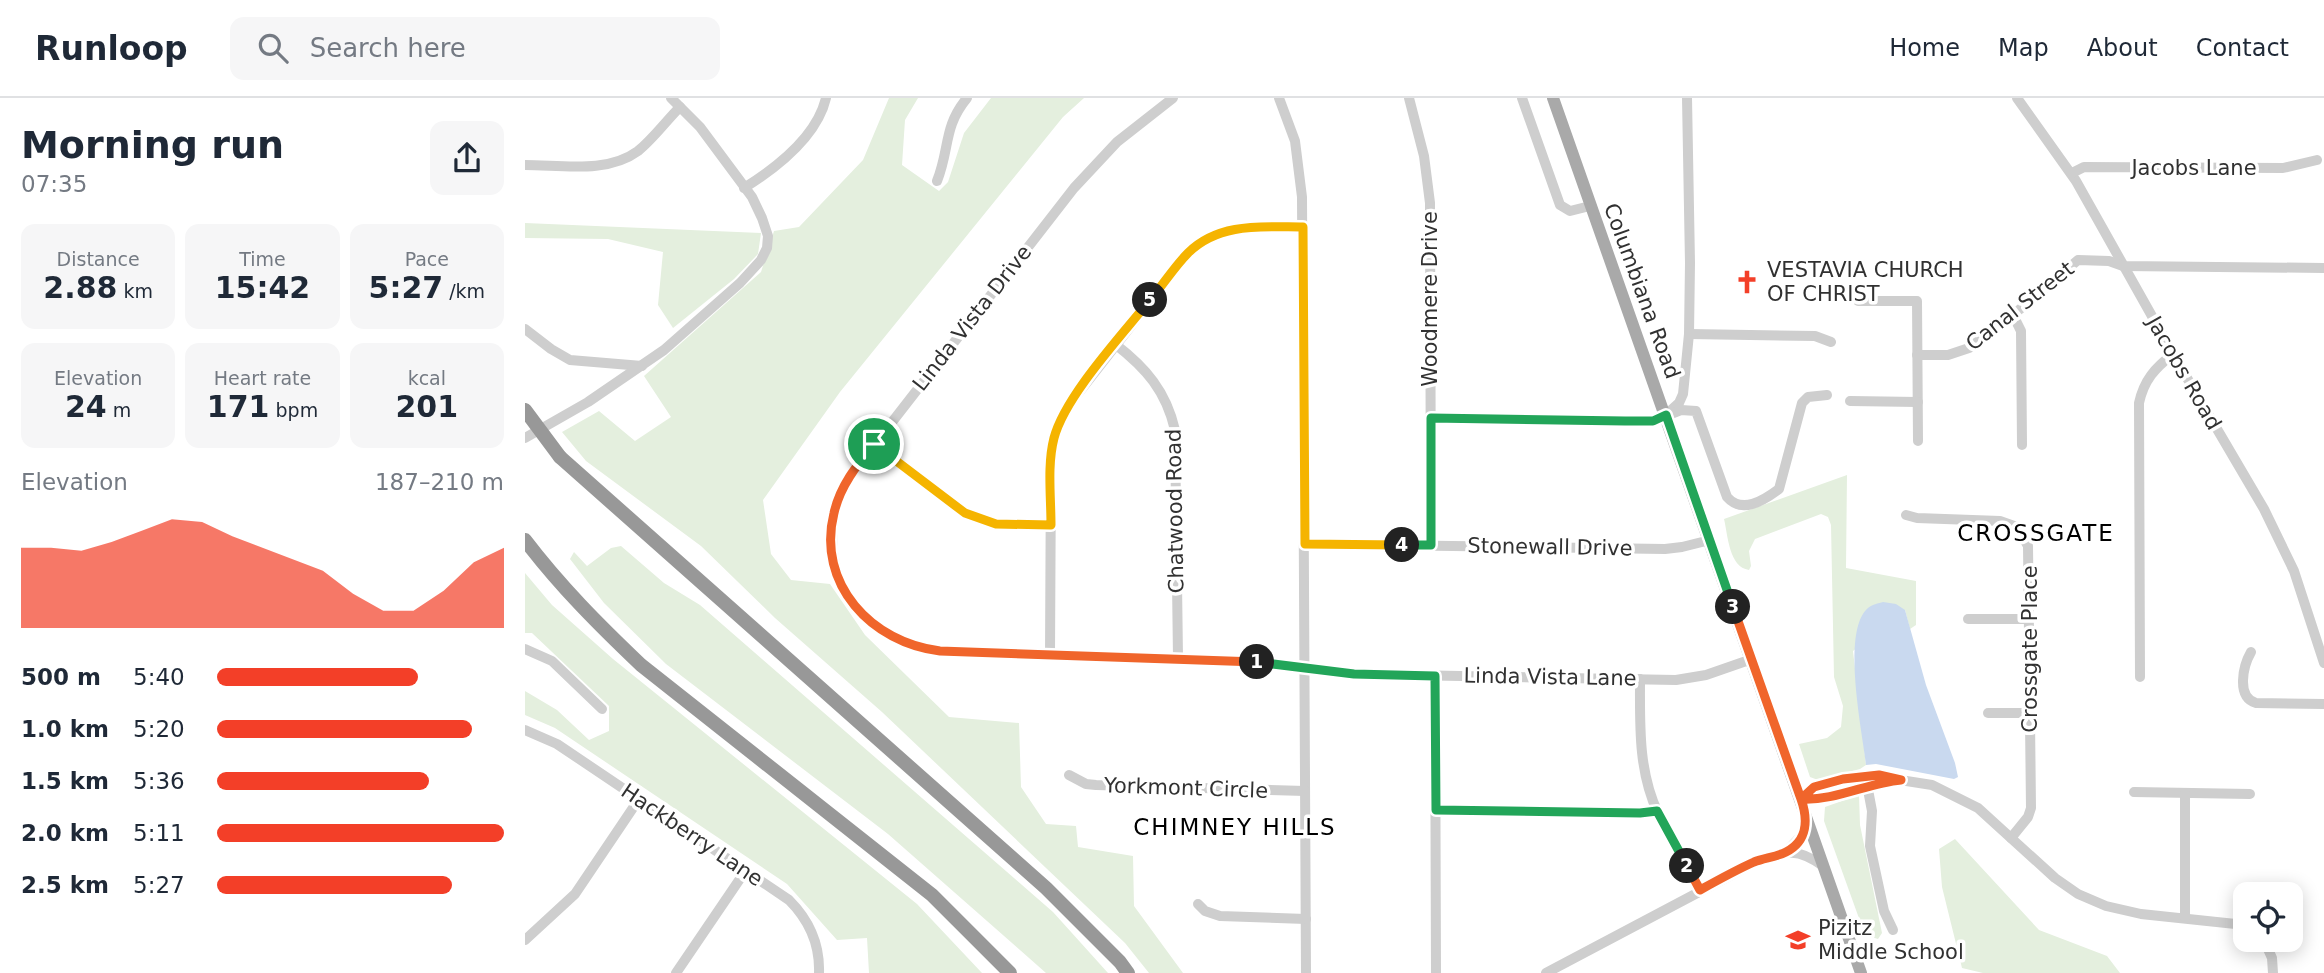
<!DOCTYPE html>
<html lang="en">
<head>
<meta charset="utf-8">
<style>
  :root { --surface:#fff; --page:#f6f6f7; --text:#1f2937; --muted:#747a83; --line:#e0e1e3; --accent:#f33f28 }
  body { margin:0; font-family:"DejaVu Sans",sans-serif; background:var(--page); color:var(--text); height:100vh; display:flex; flex-direction:column; font-size:26px; white-space:nowrap }
  * { box-sizing:border-box; margin:0 }
  p { font-size:23px; color:var(--muted) }
  .icon { flex:none; width:38px; height:38px; fill:none; stroke:currentColor; stroke-width:2; stroke-linecap:round; stroke-linejoin:round }
  .map { position:relative; flex:1; overflow:hidden }
  .sheet { display:flex; flex-direction:column; background:var(--surface); width:525px }
  .sheet>* { flex:none }
  .fabs { position:absolute; left:1708px; top:784px; display:grid; gap:14px }
  .fabs a { display:grid; place-items:center; width:70px; height:70px; border-radius:14px; background:var(--surface); box-shadow:0 4px 18px #0003; font-size:35px }
  .pin { position:absolute; display:grid; place-items:center; width:60px; height:60px; color:#fff; margin:-30px; border:4px solid #fff; border-radius:50%; box-shadow:0 2px 7px #0007 }
  .km { position:absolute; width:35px; height:35px; margin:-18px; border-radius:50%; background:#222; color:#fff; font-size:19px; line-height:35px; text-align:center }
  .round { display:grid; place-items:center; flex:none; width:74px; height:74px; border-radius:14px; background:var(--page) }
  .overview { display:flex; align-items:center; justify-content:space-between; height:119px; padding:0 21px }
  h1 { font-size:38px; font-weight:700; line-height:52px }
  .metrics { display:grid; grid-template-columns:repeat(3,1fr); gap:10px; height:119px; padding:7px 21px }
  .metrics div { display:grid; align-content:center; border-radius:14px; background:var(--page); text-align:center }
  .metrics b { font-size:30px; font-weight:700 }
  .metrics small { font-size:19px; font-weight:400 }
  .metrics p { font-size:19px }
  .chart { height:196px; padding:14px 21px }
  .chart p { display:flex; justify-content:space-between }
  .chart svg { width:100%; height:126px; margin-top:7px; fill:var(--accent); opacity:.7 }
  ul { padding:0 21px; list-style:none; font-size:23px }
  li { display:grid; grid-template-columns:112px 84px 1fr; align-items:center; height:52px }
  li i { height:18px; border-radius:9px; background:var(--accent) }
  header { display:flex; align-items:center; gap:42px; box-sizing:border-box; height:98px; padding:0 35px; background:var(--surface); border-bottom:2px solid var(--line) }
  header strong { font-size:33px }
  nav { display:flex; gap:38px; margin-inline-start:auto; font-size:24px }
  .search { width:490px; height:63px; background:var(--page); display:flex; align-items:center; gap:18px; box-sizing:border-box; padding:0 24px; border-radius:14px; color:var(--muted); font-size:26px }
  main { display:flex; flex:1; min-height:0 }
  .map>svg:first-child { display:block }
  .green { fill:#e4efde }
  .water { fill:#c9d9ef }
  .lines { fill:none; stroke-linecap:round; stroke-linejoin:round }
  .minor { stroke:#cecece; stroke-width:10 }
  .major { stroke:#a9a9a9; stroke-width:12 }
  .highway { stroke:#989898; stroke-width:14 }
  .highway-bridge { stroke:#989898; stroke-width:14 }
  .split-1-casing { stroke:#fff; stroke-width:14 }
  .split-2-casing { stroke:#fff; stroke-width:14 }
  .split-3-casing { stroke:#fff; stroke-width:14 }
  .split-4-casing { stroke:#fff; stroke-width:14 }
  .split-5-casing { stroke:#fff; stroke-width:14 }
  .split-6-casing { stroke:#fff; stroke-width:14 }
  .split-1 { stroke:#f0652b; stroke-width:9 }
  .split-2 { stroke:#22a559; stroke-width:9 }
  .split-3 { stroke:#f0652b; stroke-width:9 }
  .split-4 { stroke:#22a559; stroke-width:9 }
  .split-5 { stroke:#f5b400; stroke-width:9 }
  .split-6 { stroke:#f5b400; stroke-width:9 }
  .labels { text-anchor:middle; dominant-baseline:central; stroke-width:7; stroke-linejoin:round; paint-order:stroke }
  .street-label { font-size:21px; fill:#313131; stroke:#fff }
  .poi-label { font-size:21px; fill:#313131; stroke:#fff; text-anchor:start }
  .neighbourhood-label { font-size:23px; letter-spacing:2px; fill:#000; stroke:#fff }
</style>
</head>
<body>
<header>
<strong>Runloop</strong>
<div class="search"><svg class="icon" aria-label="search" viewBox="0 0 24 24"><circle cx="10" cy="10" r="6"/><path d="M15 15l6 6"/></svg>Search here</div>
<nav><a>Home</a><a>Map</a><a>About</a><a>Contact</a></nav>
</header>
<main>
<section class="sheet">
<div class="overview"><div><h1>Morning run</h1><p>07:35</p></div><a class="round"><svg class="icon" aria-label="share" viewBox="0 0 24 24"><path d="M12 15V3M7 8l5-5 5 5M5 13v7h14v-7"/></svg></a></div>
<div class="metrics">
<div><p>Distance</p><b>2.88<small> km</small></b></div>
<div><p>Time</p><b>15:42</b></div>
<div><p>Pace</p><b>5:27<small> /km</small></b></div>
</div>
<div class="metrics">
<div><p>Elevation</p><b>24<small> m</small></b></div>
<div><p>Heart rate</p><b>171<small> bpm</small></b></div>
<div><p>kcal</p><b>201</b></div>
</div>
<div class="chart"><p><span>Elevation</span>187–210 m</p>
<svg viewBox="0 0 160 44" preserveAspectRatio="none"><path d="M0 44V16L10 16L20 17L30 14L40 10L50 6L60 7L70 12L80 16L90 20L100 24L110 32L120 38L130 38L140 31L150 21L160 16V44z"/></svg>
</div>
<ul>
<li><b>500 m</b>5:40<i style="width:70%"></i></li>
<li><b>1.0 km</b>5:20<i style="width:89%"></i></li>
<li><b>1.5 km</b>5:36<i style="width:74%"></i></li>
<li><b>2.0 km</b>5:11<i style="width:100%"></i></li>
<li><b>2.5 km</b>5:27<i style="width:82%"></i></li>
</ul>
</section>
<div class="map">
<svg width="1799" height="875" viewBox="0 0 1799 875">
  <rect width="100%" height="100%" fill="#fff"/>
  <!-- green -->
  <g class="green">
    <polygon points="364,0 393,0 380,22 377,67 414,93 423,84 439,35 466,0 559,0 538,19 315,294 238,402 246,456 266,482 305,486 340,537 424,619 494,625 496,689 521,726 551,728 553,749 608,758 609,808 658,875 624,875 600,845 357,614 250,520 176,448 61,363 37,334 74,313 110,343 146,319 119,278 236,174 249,133 274,129 338,62"/>
    <polygon points="0,125 236,135 233,156 209,181 148,230 133,207 138,154 83,141 0,140"/>
    <path d="M 1322,377 L 1321,470 L 1391,483 L 1391,527 L 1385,531 L 1380,512 L 1328,553 L 1341,667 L 1335,671 L 1293,682 L 1285,679 L 1274,646 L 1302,640 L 1316,629 L 1318,608 L 1309,579 L 1306,427 L 1303,419 L 1296,416 L 1230,441 L 1224,453 L 1226,468 L 1224,472 C 1204,469 1203,438 1199,421 Z"/>
    <polygon points="96,448 139,485 175,507 528,814 583,875 521,875 363,736 141,566 79,505 45,461 49,454 62,468 86,450"/>
    <polygon points="0,475 27,507 88,561 392,806 457,875 344,875 342,840 312,842 262,786 30,630 0,617 0,593 32,612 64,642 84,633 84,608 7,535 0,535"/>
    <polygon points="1334,697 1335,727 1357,835 1353,841 1340,837 1299,723 1300,709"/>
    <polygon points="1430,741 1514,832 1582,858 1595,875 1458,875 1437,870 1417,789 1414,751"/>
  </g>
  <!-- water -->
  <path class="water" d="M 1358,504 L 1371,506 L 1380,512 L 1401,587 L 1430,665 L 1433,679 L 1429,681 L 1351,666 L 1341,667 C 1337,632 1316,533 1343,510 C 1346,507 1354,505 1358,504 Z"/>
  <g class="lines">
    <!-- minor -->
    <g class="minor">
      <path d="M 648,0 L 592,44 L 549,90 L 322,382 C 282,462 327,543 415,553 L 703,562 L 751,566 L 829,576 L 1151,582 L 1181,577 L 1227,561"/>
      <polyline points="754,0 770,43 777,99 781,875"/>
      <polyline points="884,0 899,58 905,105 906,447"/>
      <polyline points="997,0 1035,107 1045,113 1065,108"/>
      <polyline points="1492,0 1551,83 1655,268 1739,411 1769,473 1799,565"/>
      <path d="M 0,67 C 36,67 82,76 113,53 C 128,41 141,23 155,9"/>
      <polyline points="1547,75 1559,69 1758,70 1792,62"/>
      <path d="M 412,83 C 425,51 418,29 442,0"/>
      <path d="M 219,90 C 251,70 292,38 301,0"/>
      <polyline points="1333,203 1392,203 1393,343"/>
      <polyline points="1488,217 1496,233 1497,347"/>
      <polyline points="0,231 26,251 45,262 117,268"/>
      <polyline points="1164,236 1290,238 1306,244"/>
      <path d="M 590,246 C 621,270 641,293 650,332 L 653,560"/>
      <polyline points="1392,257 1423,257 1444,250 1488,217 1553,162 1584,163 1598,168 1799,170"/>
      <polyline points="1325,303 1393,304"/>
      <polyline points="1144,314 1154,305 1158,296 1164,236 1165,165 1162,0"/>
      <path d="M 906,319 L 1128,323 L 1156,312 L 1171,313 L 1202,399 C 1217,416 1238,403 1254,391 L 1277,305 L 1283,299 L 1302,297"/>
      <polyline points="0,340 63,304 139,252 215,185 236,162 242,150 243,138 237,120 227,99 175,29 146,0"/>
      <polyline points="349,346 440,415 471,426 525,427"/>
      <polyline points="1381,417 1392,420 1475,423 1492,429 1503,448 1506,710 1503,719 1486,740"/>
      <polyline points="780,446 1140,451 1157,449 1185,442"/>
      <polyline points="1443,521 1504,521"/>
      <polyline points="0,551 27,563 77,611"/>
      <path d="M 1726,554 C 1718,568 1711,599 1731,605 L 1799,606"/>
      <path d="M 525,557 L 526,362 L 529,339 L 545,306 L 659,160 C 690,125 735,130 778,129"/>
      <polyline points="910,578 911,875"/>
      <path d="M 1615,579 L 1614,305 C 1619,282 1630,270 1648,256"/>
      <path d="M 1115,581 C 1115,626 1113,673 1133,715 C 1145,741 1161,766 1175,792"/>
      <polyline points="1463,615 1505,615"/>
      <path d="M 0,632 L 32,646 L 264,802 C 284,822 295,847 294,875"/>
      <polyline points="544,677 561,686 571,687 780,693"/>
      <path d="M 1340,677 L 1354,677 L 1375,682 C 1342,685 1310,703 1276,701 L 1289,689 Z"/>
      <polyline points="1341,681 1347,713 1345,748 1359,813 1368,832"/>
      <polyline points="1375,682 1407,687 1453,710 1530,780 1553,796 1581,808 1616,816 1720,827"/>
      <polyline points="1609,694 1725,696"/>
      <polyline points="1660,695 1660,820"/>
      <polyline points="911,712 1115,715 1132,714"/>
      <polyline points="1262,753 1278,736 1282,719"/>
      <polyline points="673,806 680,813 695,818 781,821"/>
      <polyline points="0,842 50,796 114,701"/>
      <polyline points="1739,842 1747,860 1748,875"/>
      <polyline points="151,875 221,772"/>
      <path d="M 1021,875 L 1229,765 C 1260,754 1270,748 1298,768"/>
    </g>
    <!-- major -->
    <polyline class="major" points="1028,0 1336,875"/>
    <!-- highway -->
    <g class="highway">
      <polyline points="35,359 521,790 595,864 603,875"/>
      <path d="M 0,442 C 35,488 74,527 116,567 L 407,797 L 485,875"/>
    </g>
    <!-- highway-bridge -->
    <polyline class="highway-bridge" points="0,312 35,359"/>
  </g>
  <g class="lines">
    <!-- split-1 casing -->
    <g class="split-1-casing">
      <path id="split-1" d="M 349,346 C 332,367 315,388 309,415 C 291,486 347,545 415,553 L 732,564"/>
    </g>
    <!-- split-2 casing -->
    <g class="split-2-casing">
      <polyline id="split-2" points="732,564 829,576 910,578 911,712 1115,715 1132,713 1162,768"/>
    </g>
    <!-- split-3 casing -->
    <g class="split-3-casing">
      <path id="split-3" d="M 1162,768 L 1175,792 C 1193,782 1211,772 1229,764 C 1239,760 1251,759 1261,754 C 1283,743 1283,721 1276,701 C 1310,703 1342,685 1376,682 L 1354,677 L 1318,681 L 1289,689 L 1276,701 L 1208,509"/>
    </g>
    <!-- split-4 casing -->
    <g class="split-4-casing">
      <polyline id="split-4" points="877,447 906,447 906,320 1100,323 1128,323 1141,317 1208,509"/>
    </g>
    <!-- split-5 casing -->
    <g class="split-5-casing">
      <path id="split-5" d="M 625,202 C 638,187 649,169 663,155 C 694,124 738,129 778,129 L 780,446 L 877,447"/>
    </g>
    <!-- split-6 casing -->
    <g class="split-6-casing">
      <path id="split-6" d="M 349,346 L 440,415 L 471,426 L 526,427 C 526,399 522,367 529,340 C 540,298 597,237 625,202"/>
    </g>
    <!-- split-1 -->
    <use href="#split-1" class="split-1"/>
    <!-- split-2 -->
    <use href="#split-2" class="split-2"/>
    <!-- split-3 -->
    <use href="#split-3" class="split-3"/>
    <!-- split-4 -->
    <use href="#split-4" class="split-4"/>
    <!-- split-5 -->
    <use href="#split-5" class="split-5"/>
    <!-- split-6 -->
    <use href="#split-6" class="split-6"/>
  </g>
  <!-- icons -->
  <defs>
    <g id="church-bare" transform="scale(1.89)"><path d="M-1.2-6h2.4v3.5h3.3v2.4h-3.3V6h-2.4V-.1h-3.3v-2.4h3.3Z" fill="#f33f28" stroke="#fff" stroke-width="2.5" paint-order="stroke"/></g>
    <g id="school-bare" transform="scale(1.89)"><path d="M0-5L7-2L0 1L-7-2ZM-4 1L0 2.5L4 1V4Q0 6-4 4Z" fill="#f33f28" stroke="#fff" stroke-width="2.5" paint-order="stroke"/></g>
  </defs>
  <g fill-rule="evenodd">
    <use href="#church-bare" x="1222" y="184"/>
    <use href="#school-bare" x="1273" y="842"/>
  </g>
  <g class="labels">
    <!-- street labels -->
    <g class="street-label">
      <text x="1669" y="70">Jacobs Lane</text>
      <text transform="translate(1117 193) rotate(70)">Columbiana Road</text>
      <text transform="translate(905 201) rotate(-90)">Woodmere Drive</text>
      <text transform="translate(1495 208) rotate(-38)">Canal Street</text>
      <text transform="translate(447 220) rotate(-52)">Linda Vista Drive</text>
      <text transform="translate(1659 275) rotate(60)">Jacobs Road</text>
      <text transform="translate(650 413) rotate(-91)">Chatwood Road</text>
      <text transform="translate(1025 449) rotate(1)">Stonewall Drive</text>
      <text transform="translate(1505 551) rotate(-90)">Crossgate Place</text>
      <text transform="translate(1025 579) rotate(1)">Linda Vista Lane</text>
      <text transform="translate(661 690) rotate(2)">Yorkmont Circle</text>
      <text transform="translate(167 737) rotate(34)">Hackberry Lane</text>
    </g>
    <!-- poi labels -->
    <g class="poi-label">
      <text x="1242" y="172">VESTAVIA CHURCH<tspan x="1242" dy="24">OF CHRIST</tspan></text>
      <text x="1293" y="830">Pizitz<tspan x="1293" dy="24">Middle School</tspan></text>
    </g>
    <!-- neighbourhood labels -->
    <g class="neighbourhood-label">
      <text x="1511" y="435">CROSSGATE</text>
      <text x="710" y="729">CHIMNEY HILLS</text>
    </g>
  </g>
</svg>
<div class="fabs">
<a><svg class="icon" aria-label="locate" viewBox="0 0 24 24"><circle cx="12" cy="12" r="6"/><path d="M12 2v4M12 18v4M2 12h4M18 12h4"/></svg></a>
</div>
<div class="pin" style="left:349px;top:346px;background:#1e9e55"><svg class="icon" aria-label="arrive" viewBox="0 0 24 24"><path d="M6 21V4h12l-3 4 3 4H6"/></svg></div>
<b class="km" style="left:732px;top:564px">1</b>
<b class="km" style="left:1162px;top:768px">2</b>
<b class="km" style="left:1208px;top:509px">3</b>
<b class="km" style="left:877px;top:447px">4</b>
<b class="km" style="left:625px;top:202px">5</b>
</div>
</main>
</body>
</html>
